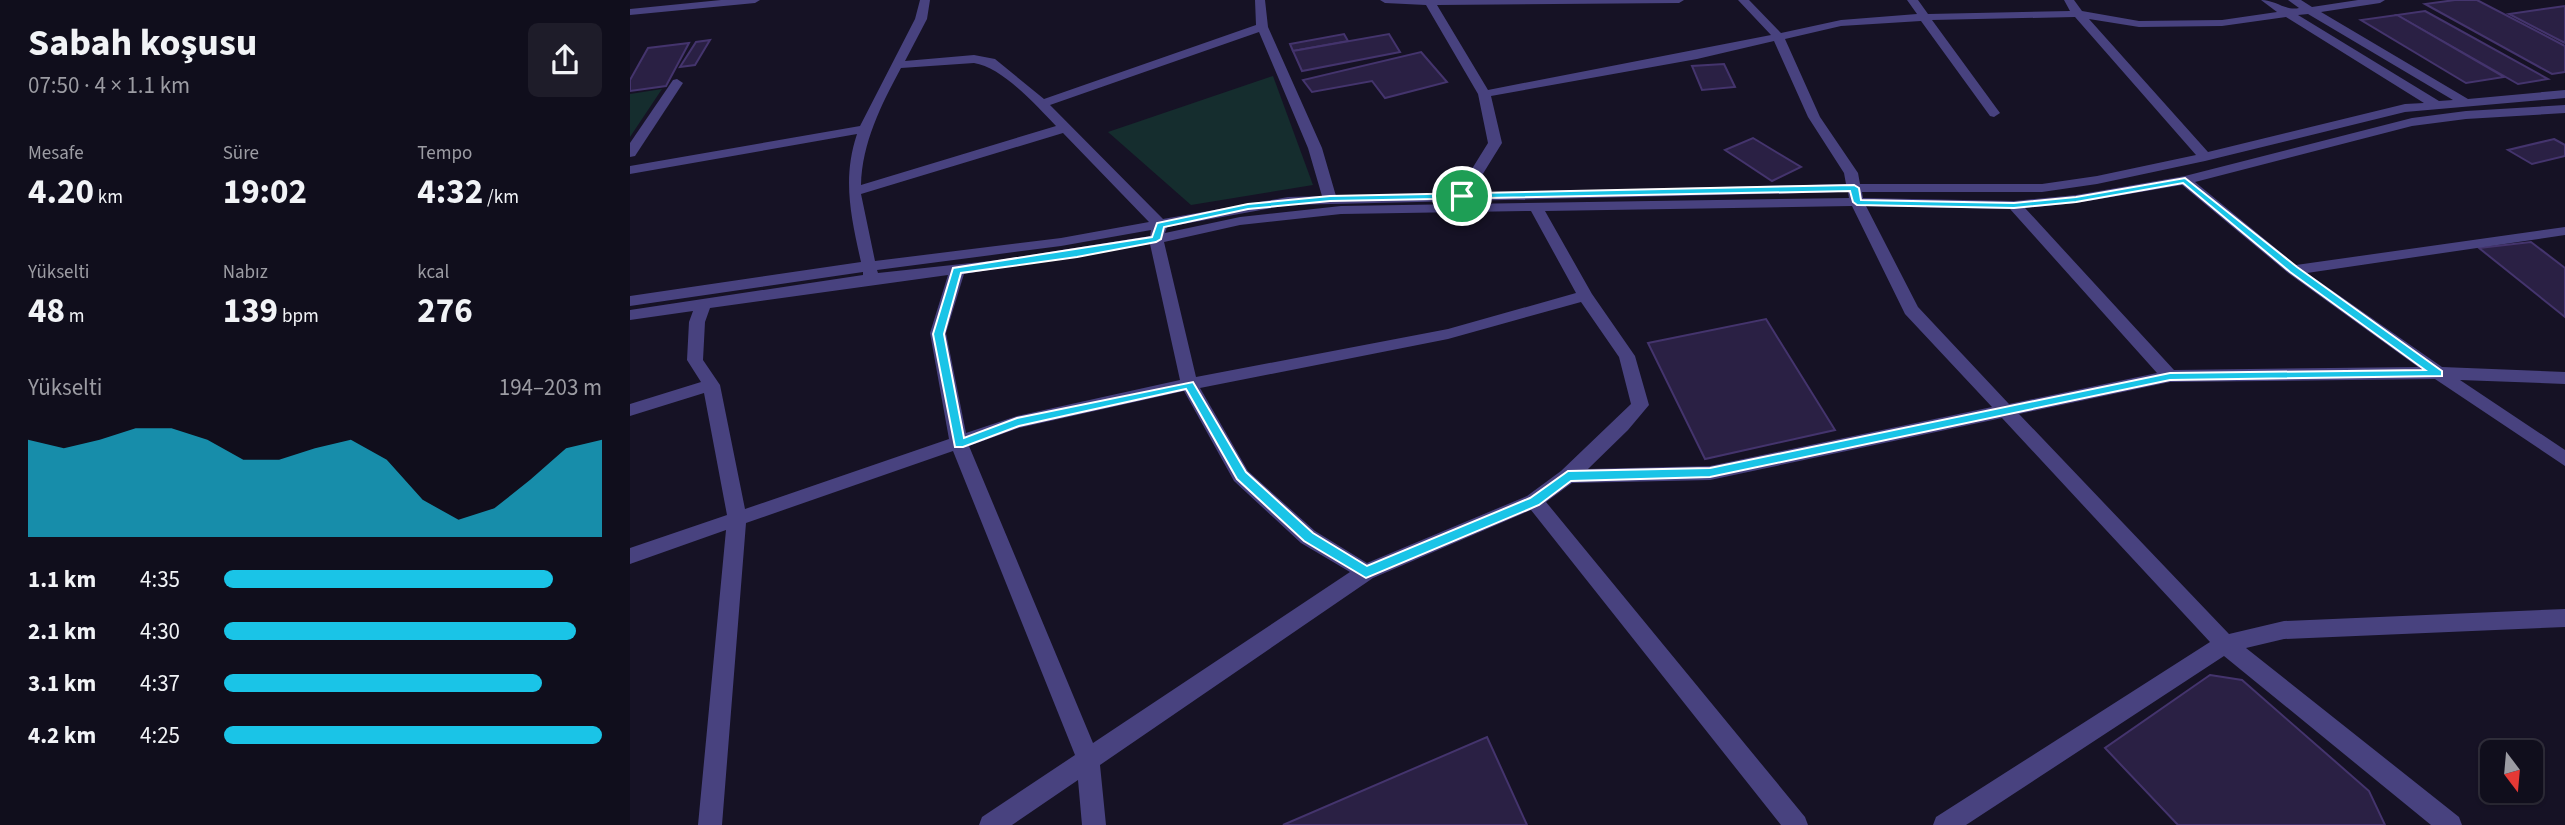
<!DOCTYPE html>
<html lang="tr">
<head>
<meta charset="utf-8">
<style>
  :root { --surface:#100e1c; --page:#1e1c29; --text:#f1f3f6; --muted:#9c9ca3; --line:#302e3b; --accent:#1ac4e7 }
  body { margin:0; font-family:"Source Sans 3",sans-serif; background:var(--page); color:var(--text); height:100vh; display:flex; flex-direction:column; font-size:26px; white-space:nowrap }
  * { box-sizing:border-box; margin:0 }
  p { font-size:23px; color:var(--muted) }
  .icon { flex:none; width:38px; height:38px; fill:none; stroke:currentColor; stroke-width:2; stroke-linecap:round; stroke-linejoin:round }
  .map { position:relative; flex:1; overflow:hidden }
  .panel { display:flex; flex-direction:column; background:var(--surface); width:630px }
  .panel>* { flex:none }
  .needle { width:46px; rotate:164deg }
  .tools { position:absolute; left:1850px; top:740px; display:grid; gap:14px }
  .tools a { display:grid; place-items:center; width:63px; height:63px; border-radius:10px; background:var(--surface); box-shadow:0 2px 5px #0004,0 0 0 2px var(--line); font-size:35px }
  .pin { position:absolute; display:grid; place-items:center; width:60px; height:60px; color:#fff; margin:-30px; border:4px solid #fff; border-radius:50%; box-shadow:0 2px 7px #0007 }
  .round { display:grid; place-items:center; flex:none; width:74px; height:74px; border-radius:10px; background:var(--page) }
  .overview { display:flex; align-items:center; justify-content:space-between; height:119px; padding:0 28px }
  h1 { font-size:38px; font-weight:700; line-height:52px }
  .stats { display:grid; grid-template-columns:repeat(3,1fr); gap:10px; height:119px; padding:7px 28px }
  .stats div { display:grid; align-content:center }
  .stats b { font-size:35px; font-weight:700 }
  .stats small { font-size:19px; font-weight:400 }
  .stats p { font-size:19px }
  .chart { height:196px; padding:14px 28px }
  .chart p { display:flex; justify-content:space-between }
  .chart svg { width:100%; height:126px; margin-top:7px; fill:var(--accent); opacity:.7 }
  ul { padding:0 28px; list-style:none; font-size:23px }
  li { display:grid; grid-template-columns:112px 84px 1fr; align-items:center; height:52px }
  li i { height:18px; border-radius:9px; background:var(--accent) }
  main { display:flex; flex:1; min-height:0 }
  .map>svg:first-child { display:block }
  .green { fill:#152d2e }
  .building { fill:#2a2044; stroke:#44346d; stroke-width:2 }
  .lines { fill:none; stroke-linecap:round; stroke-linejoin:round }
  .minor { fill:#48427f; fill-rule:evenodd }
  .route { fill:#1ac4e7; stroke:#fff; stroke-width:2; fill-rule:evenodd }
</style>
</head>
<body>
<main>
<section class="panel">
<div class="overview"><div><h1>Sabah koşusu</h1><p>07:50 · 4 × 1.1 km</p></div><a class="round"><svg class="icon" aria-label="share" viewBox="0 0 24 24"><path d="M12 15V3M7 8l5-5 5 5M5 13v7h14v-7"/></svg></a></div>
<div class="stats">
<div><p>Mesafe</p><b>4.20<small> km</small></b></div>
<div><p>Süre</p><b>19:02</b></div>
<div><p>Tempo</p><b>4:32<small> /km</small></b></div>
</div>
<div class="stats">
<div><p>Yükselti</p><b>48<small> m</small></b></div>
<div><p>Nabız</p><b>139<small> bpm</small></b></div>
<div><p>kcal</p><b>276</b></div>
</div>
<div class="chart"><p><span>Yükselti</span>194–203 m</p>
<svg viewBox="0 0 160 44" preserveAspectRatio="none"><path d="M0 44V10L10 13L20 10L30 6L40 6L50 10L60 17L70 17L80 13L90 10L100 17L110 31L120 38L130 34L140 24L150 13L160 10V44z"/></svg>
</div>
<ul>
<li><b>1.1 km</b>4:35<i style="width:87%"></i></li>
<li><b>2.1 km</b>4:30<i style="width:93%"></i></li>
<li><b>3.1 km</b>4:37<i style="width:84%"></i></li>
<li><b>4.2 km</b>4:25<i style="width:100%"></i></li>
</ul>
</section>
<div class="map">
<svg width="1935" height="825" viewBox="0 0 1935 825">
  <rect width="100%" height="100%" fill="#161225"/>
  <!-- green -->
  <g class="green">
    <polygon points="643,76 683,185 561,205 478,132"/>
    <polygon points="32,89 0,137 0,94"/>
  </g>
  <!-- building -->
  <g class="building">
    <polygon points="1825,0 1847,0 1935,46 1935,72 1922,74 1795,4"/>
    <polygon points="1935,6 1935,43 1879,14"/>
    <polygon points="1795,11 1918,79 1888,84 1767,15"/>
    <polygon points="1767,15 1874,77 1836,83 1731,20"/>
    <polygon points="714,34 718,41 663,51 660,44"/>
    <polygon points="759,34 770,52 672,71 663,51"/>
    <polygon points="80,40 65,65 50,67 66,42"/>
    <polygon points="59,43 36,86 0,91 0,80 18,48"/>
    <polygon points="791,52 817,82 755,98 742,81 682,92 673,80"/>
    <polygon points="1094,64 1105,87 1072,90 1062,66"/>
    <polygon points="1123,138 1171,167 1142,181 1095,150"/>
    <polygon points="1924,139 1935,145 1935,156 1902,164 1878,150"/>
    <polygon points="1901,242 1935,268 1935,317 1849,248"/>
    <polygon points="1136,319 1205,430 1075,459 1018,343"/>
    <polygon points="1580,675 1612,680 1739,791 1755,825 1548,825 1475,748"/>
    <polygon points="857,737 897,825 653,825"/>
  </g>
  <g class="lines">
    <!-- minor -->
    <g class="minor">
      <polygon points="91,0 130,0 125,3 0,15 0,9"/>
      <path d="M 290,0 L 300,0 L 297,19 L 275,61 L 344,55 L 365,59 L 414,99 L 626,25 L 625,0 L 635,0 L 638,27 L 692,148 L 706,196 L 827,193 L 858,143 L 848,94 L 796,5 L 755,3 L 750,0 L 1054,0 L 1049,3 L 807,5 L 858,90 L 1141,35 L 1108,0 L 1119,0 L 1151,33 L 1211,20 L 1287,14 L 1277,0 L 1288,0 L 1298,14 L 1440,11 L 1434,0 L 1444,0 L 1452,11 L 1509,21 L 1592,20 L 1647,12 L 1631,0 C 1646,0 1655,11 1669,8 L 1658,0 L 1671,0 L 1682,7 L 1728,0 L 1755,0 L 1750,3 L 1691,12 L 1838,99 L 1935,90 L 1935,98 L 1775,112 L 1575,161 L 1467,184 L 1412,192 L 1232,192 L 1233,198 L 1384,201 L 1446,195 L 1555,176 L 1782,118 L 1836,111 L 1935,105 L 1935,113 L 1836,119 L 1782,126 L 1565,182 L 1666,265 L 1935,227 L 1935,235 L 1677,273 L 1812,367 L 1935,372 L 1935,384 L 1830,380 L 1935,450 L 1935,466 L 1805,379 L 1540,382 L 1389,414 L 1599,634 L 1654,621 L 1935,609 L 1935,627 L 1654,639 L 1616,648 L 1829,817 L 1832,825 L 1801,825 L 1594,656 L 1336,825 L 1303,825 L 1306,817 L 1580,642 L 1372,418 L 1080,480 L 942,483 L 916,502 L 1175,817 L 1178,825 L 1151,825 L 901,510 L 743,578 L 470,765 L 476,825 L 452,825 L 448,780 L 382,825 L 349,825 L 352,817 L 445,755 L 323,451 L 116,523 L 92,825 L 68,825 L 96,530 L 0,564 L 0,548 L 97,515 L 74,393 L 0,416 L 0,404 L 71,382 L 57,360 L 59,322 L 63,311 L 0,320 L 0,310 L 233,275 L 233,272 L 0,306 L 0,296 L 231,262 C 221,217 212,179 227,134 L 0,174 L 0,166 L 230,126 L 285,19 ZM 1678,14 L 1823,100 L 1809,101 L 1668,15 ZM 1445,17 L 1566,155 L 1467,176 L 1412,184 L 1230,184 L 1228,173 L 1190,117 L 1155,39 L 1211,26 L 1291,21 L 1360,116 L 1364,117 L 1370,113 L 1302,20 ZM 1656,17 L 1794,103 L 1775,104 L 1578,152 L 1459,19 L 1509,27 L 1592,26 ZM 629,32 L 678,148 L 692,196 L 658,197 L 533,219 L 420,105 ZM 1144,41 L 1178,117 L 1214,173 L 1216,184 L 841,193 L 872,143 L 861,96 L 1067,59 ZM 344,63 C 372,67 407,106 426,126 L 231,185 C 232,143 251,105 271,68 ZM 433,133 L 519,222 L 431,238 L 245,261 L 231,194 ZM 1552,185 L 1658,273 L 1788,367 L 1544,370 L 1395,208 L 1446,203 ZM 1218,192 L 1219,198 L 711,206 L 610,217 L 535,233 L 537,227 L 658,205 ZM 1222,206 L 1275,314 L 1362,407 L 1080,466 L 958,469 L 998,430 L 1019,405 L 1005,356 L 962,294 L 915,211 ZM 1236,206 L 1380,209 L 1527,373 L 1379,404 L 1288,307 ZM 901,211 L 946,293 L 818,329 L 566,377 L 534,242 L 610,225 L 711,214 ZM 521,230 L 520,236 L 369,260 L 248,273 L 247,270 L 431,246 ZM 520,244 L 550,380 L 387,416 L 336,433 L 316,333 L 334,274 ZM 318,275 L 300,333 L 319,439 L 115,509 L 90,385 L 73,360 L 75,322 L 80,308 ZM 951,302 L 989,357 L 1001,404 L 931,471 L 897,496 L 737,563 L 685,531 L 618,471 L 570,388 L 818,339 ZM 554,391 L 604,481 L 671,543 L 720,572 L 463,743 L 339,446 L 389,428 Z"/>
      <polygon points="47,79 53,83 5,156 0,157 0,143 43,80"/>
    </g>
  </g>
  <!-- route -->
  <path class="route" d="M 1555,178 L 1667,267 L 1812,371 L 1812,376 L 1540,380 L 1080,477 L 941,481 L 909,505 L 736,578 L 674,541 L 607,479 L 556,389 L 389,426 L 333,447 L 325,447 L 303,334 L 323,268 L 522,237 L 527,223 L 618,204 L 700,196 L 1224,185 L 1229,188 L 1231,200 L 1384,203 L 1446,197 ZM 1553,183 L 1660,272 L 1795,370 L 1540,373 L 1080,468 L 938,471 L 900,498 L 737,566 L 683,533 L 616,472 L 563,382 L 387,418 L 334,438 L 314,334 L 331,273 L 447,257 L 526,242 L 531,239 L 534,227 L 618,209 L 700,201 L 1220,191 L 1223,202 L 1227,205 L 1384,208 L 1446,202 Z"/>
</svg>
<div class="tools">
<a><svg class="needle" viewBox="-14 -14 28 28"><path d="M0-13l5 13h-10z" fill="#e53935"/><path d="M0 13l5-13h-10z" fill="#9c9ca3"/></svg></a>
</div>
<div class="pin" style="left:832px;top:196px;background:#1e9e55"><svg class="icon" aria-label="arrive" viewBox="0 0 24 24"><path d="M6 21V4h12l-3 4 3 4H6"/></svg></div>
</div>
</main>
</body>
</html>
